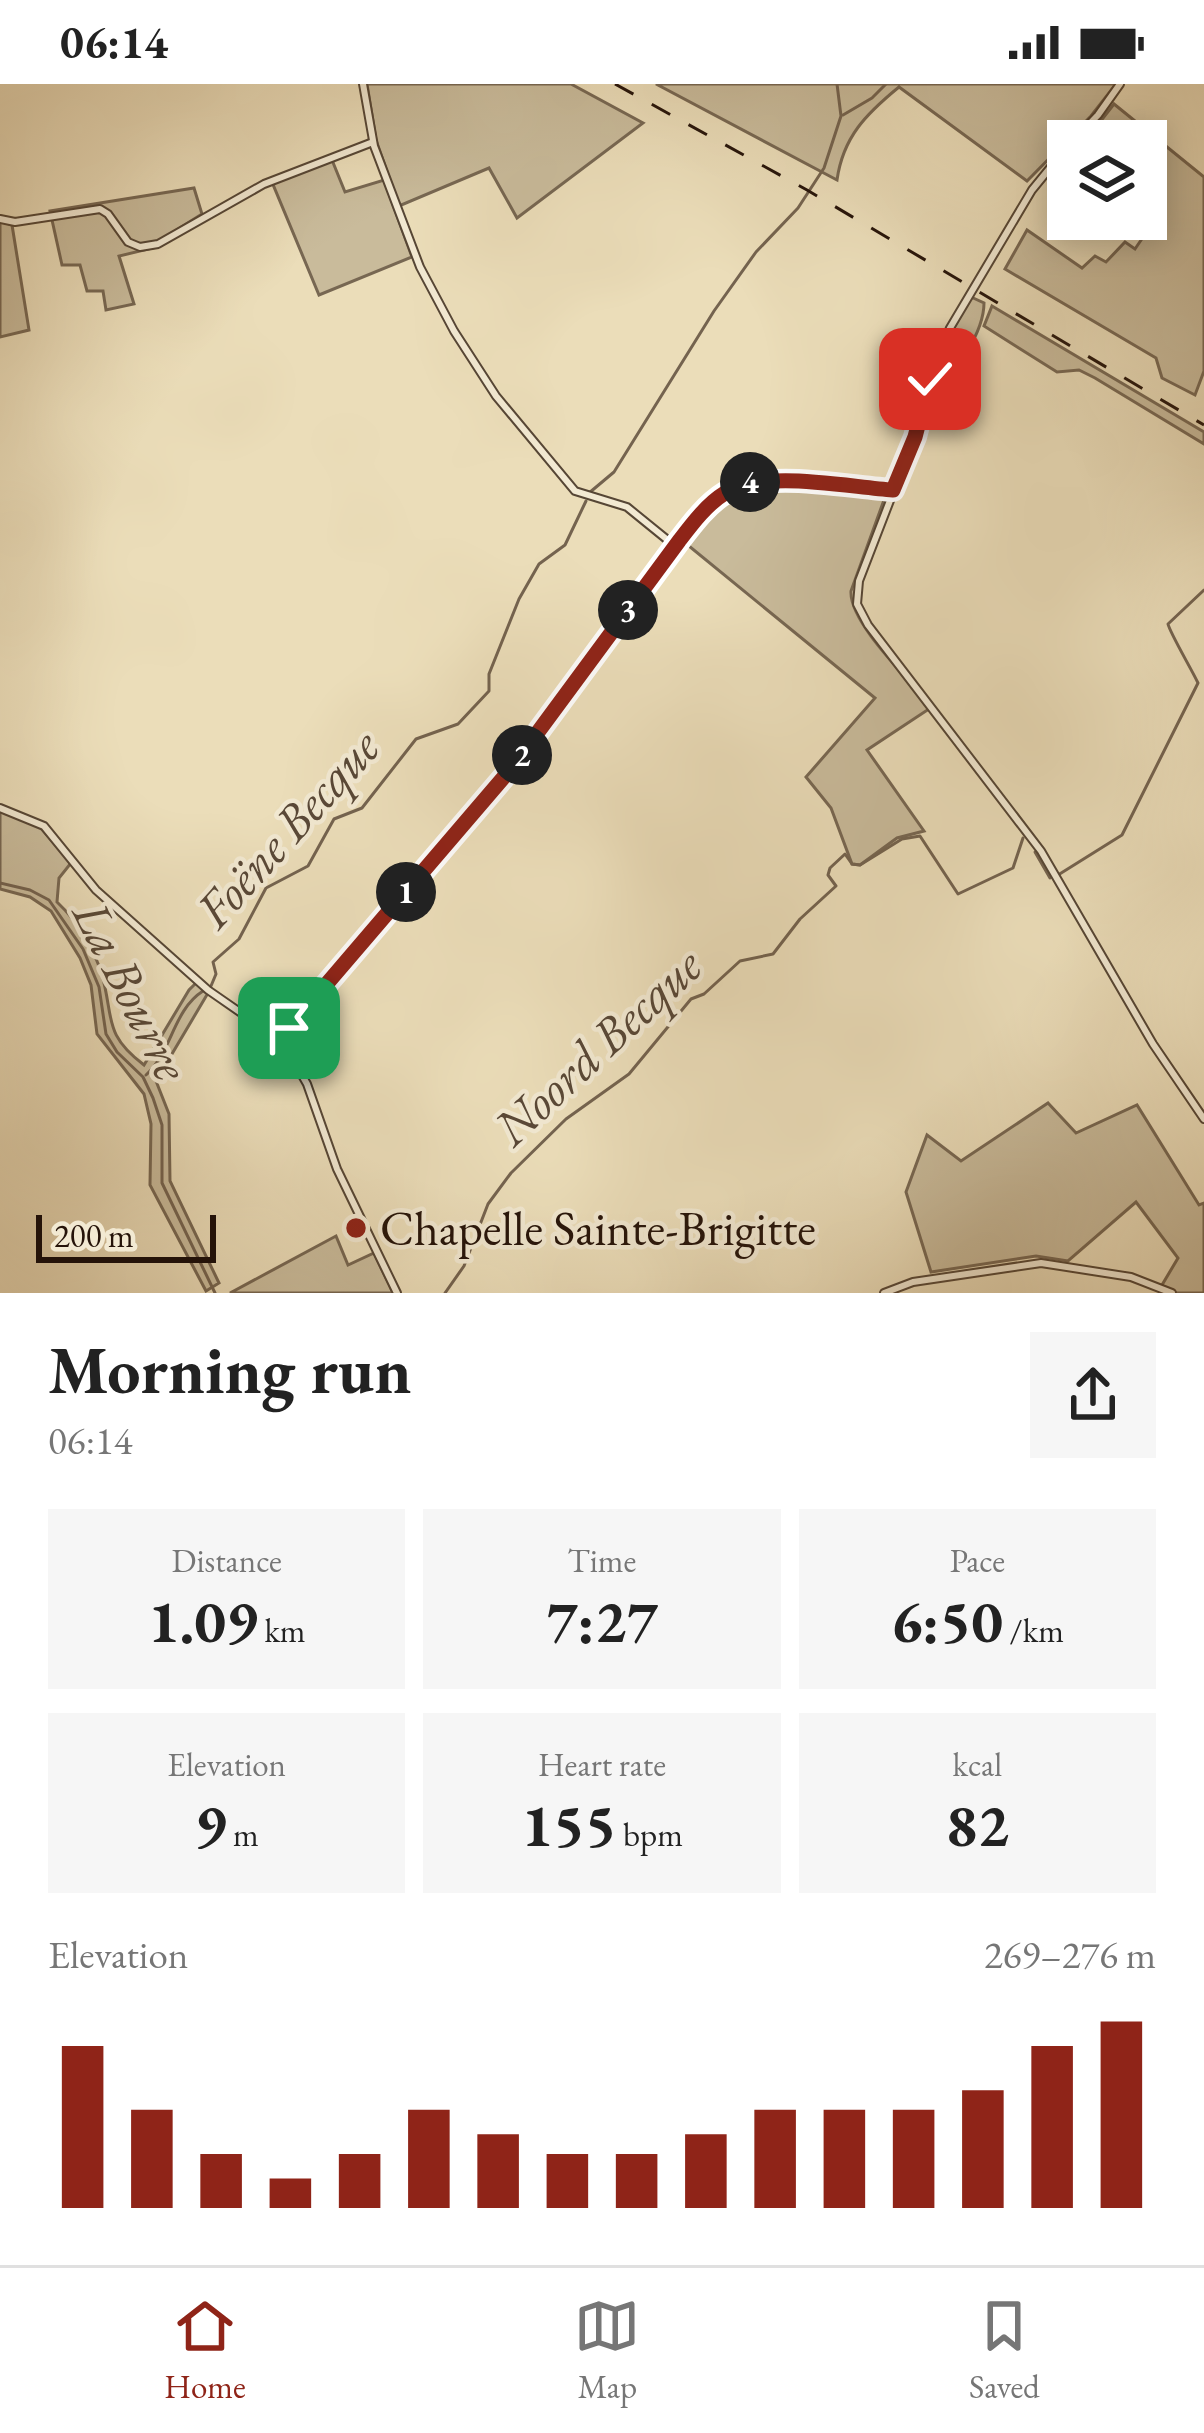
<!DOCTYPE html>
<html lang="en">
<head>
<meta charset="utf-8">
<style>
  :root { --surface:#fff; --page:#f6f6f6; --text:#222; --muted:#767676; --line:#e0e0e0; --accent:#8f2418 }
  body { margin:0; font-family:"EB Garamond",serif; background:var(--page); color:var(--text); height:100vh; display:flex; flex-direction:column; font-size:45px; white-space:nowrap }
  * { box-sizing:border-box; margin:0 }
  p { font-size:39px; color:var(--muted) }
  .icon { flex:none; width:66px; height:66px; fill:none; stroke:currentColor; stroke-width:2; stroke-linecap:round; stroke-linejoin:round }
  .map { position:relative; height:1209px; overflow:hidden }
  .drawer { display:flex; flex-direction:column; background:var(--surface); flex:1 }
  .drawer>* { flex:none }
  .tools { position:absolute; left:1047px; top:36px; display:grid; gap:24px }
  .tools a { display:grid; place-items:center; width:120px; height:120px; border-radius:0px; background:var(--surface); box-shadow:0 6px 30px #0003; font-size:60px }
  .scale { position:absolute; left:36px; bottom:30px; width:180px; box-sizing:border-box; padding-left:12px; border:6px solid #251309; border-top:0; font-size:33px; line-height:42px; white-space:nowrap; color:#251309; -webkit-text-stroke:9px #f2e9d2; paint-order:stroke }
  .pin { position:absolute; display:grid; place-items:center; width:102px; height:102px; color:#fff; margin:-51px; border-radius:24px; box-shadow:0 6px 18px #0006 }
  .km { position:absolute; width:60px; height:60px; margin:-30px; border-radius:50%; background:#222; color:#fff; font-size:33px; line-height:60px; text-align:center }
  .round { display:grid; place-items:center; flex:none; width:126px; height:126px; border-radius:0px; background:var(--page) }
  .headline { display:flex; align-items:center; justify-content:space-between; height:204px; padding:0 48px }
  h1 { font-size:66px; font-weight:700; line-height:90px }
  .figures { display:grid; grid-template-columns:repeat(3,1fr); gap:18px; height:204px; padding:12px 48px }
  .figures div { display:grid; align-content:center; border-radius:0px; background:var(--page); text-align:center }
  .figures b { font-size:60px; font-weight:700 }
  .figures small { font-size:33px; font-weight:400 }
  .figures p { font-size:33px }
  .chart { height:336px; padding:24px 48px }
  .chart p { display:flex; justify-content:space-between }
  .chart svg { width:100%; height:216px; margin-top:12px; stroke:var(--accent); stroke-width:6 }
  .status { display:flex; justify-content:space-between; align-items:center; height:84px; padding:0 60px; background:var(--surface); direction:ltr }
  .status svg { height:33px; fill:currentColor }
  .dock { display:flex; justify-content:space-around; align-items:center; height:168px; border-top:3px solid var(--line); background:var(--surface); font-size:33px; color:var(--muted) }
  .dock a { display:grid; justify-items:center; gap:6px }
  .dock .current { color:var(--accent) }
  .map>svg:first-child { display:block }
  .green { fill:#c9bb9b; stroke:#776752; stroke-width:3 }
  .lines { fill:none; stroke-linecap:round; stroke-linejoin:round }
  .stream { stroke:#74634f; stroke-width:3 }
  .minor-casing { stroke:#564635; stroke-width:10 }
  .minor { stroke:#f2e9d2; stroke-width:6 }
  .rail { stroke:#251309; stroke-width:3; stroke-dasharray:21 21; stroke-linecap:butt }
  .route-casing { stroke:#fff; stroke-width:24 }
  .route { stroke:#8f2418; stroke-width:15 }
  .poi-dot { fill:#8f2418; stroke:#f2e9d2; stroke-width:4.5 }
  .labels { text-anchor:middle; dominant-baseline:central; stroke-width:9; stroke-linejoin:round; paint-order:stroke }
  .poi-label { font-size:48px; fill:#251309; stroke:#f2e9d2; text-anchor:start }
  .water-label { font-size:51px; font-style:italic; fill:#594837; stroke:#f2e9d2 }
</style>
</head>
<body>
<div class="status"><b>06:14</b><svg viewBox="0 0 49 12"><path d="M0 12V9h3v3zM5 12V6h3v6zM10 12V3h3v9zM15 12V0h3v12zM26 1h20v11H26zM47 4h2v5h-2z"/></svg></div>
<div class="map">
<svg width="1204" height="1209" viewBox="0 0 1204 1209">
  <rect width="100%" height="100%" fill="#ebddb9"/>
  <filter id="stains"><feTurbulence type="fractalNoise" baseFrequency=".00167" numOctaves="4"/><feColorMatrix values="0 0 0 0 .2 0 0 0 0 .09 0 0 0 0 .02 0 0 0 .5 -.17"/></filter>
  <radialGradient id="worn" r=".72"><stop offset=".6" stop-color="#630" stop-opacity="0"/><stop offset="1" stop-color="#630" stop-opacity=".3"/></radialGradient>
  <!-- green -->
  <g class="green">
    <polygon points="367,0 571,0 643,39 517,134 489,84 399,122 376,56"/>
    <path d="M 656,0 L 1116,0 L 1091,32 L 1027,97 L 899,3 C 866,30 843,53 837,96 Z"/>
    <polygon points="1114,20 1204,93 1204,287 1195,311 1162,294 1156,274 1005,185 1027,146 1082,184 1095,172 1106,178 1125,158 1135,165 1154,137 1155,123 1146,115 1146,57 1085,57"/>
    <polygon points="332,76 345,108 384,96 412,173 319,211 272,98"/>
    <polygon points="194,104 202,130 156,159 157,163 119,172 134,220 106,226 103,207 87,207 80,181 62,181 50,127"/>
    <polygon points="0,137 12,141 29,246 0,253"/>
    <path d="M 971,213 L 984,219 C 984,247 956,291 933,307 L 930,303 L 953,245 Z"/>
    <polygon points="992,222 1204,348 1204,360 1095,294 1079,286 1057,288 984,242"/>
    <path d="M 766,400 L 882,409 L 884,416 L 851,507 C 849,539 910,596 932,623 L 867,666 L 924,747 L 897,754 L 860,781 L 852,780 L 831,724 L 806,693 L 875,614 L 684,458 C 706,429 728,403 766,400 Z"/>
    <path d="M 0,726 L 40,743 L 71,779 L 59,794 L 57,818 C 78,838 93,862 102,891 C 114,934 103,950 144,981 L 189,906 L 197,898 L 208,909 L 156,997 L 169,1030 L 170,1097 L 219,1199 L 206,1207 L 150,1101 L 151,1040 L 144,1010 L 97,950 L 91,901 L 80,874 L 51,827 L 30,813 L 0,805 Z"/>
    <polygon points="1048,1019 1076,1049 1137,1021 1199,1121 1204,1119 1204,1209 1176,1209 1162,1201 1178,1174 1136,1118 1068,1177 1036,1172 931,1188 906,1108 927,1051 961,1077"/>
    <polygon points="336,1152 348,1181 374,1169 393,1209 230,1209"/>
  </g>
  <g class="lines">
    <!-- stream -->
    <g class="stream">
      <polyline points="843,31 872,14 886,0"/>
      <polyline points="589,409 614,388 714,227 756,168 798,124 824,84 841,32 837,0"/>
      <polyline points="1035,768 1050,794"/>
      <path d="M 1058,791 L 1122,751 L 1198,599 C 1192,586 1170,549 1168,540 L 1204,506"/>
      <polyline points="0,799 30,806 49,816 83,865 99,903 106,950 117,968 143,993 153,1014 162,1041 162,1099 215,1209"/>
      <polyline points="211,902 216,890 213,878 239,855 266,804 308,782 334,735 362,724 416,655 458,640 489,607 489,590 519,515 539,480 565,461 586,417"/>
      <path d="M 146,991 C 172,968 173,926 203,907"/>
      <polyline points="445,1209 464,1182 488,1120 511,1089 566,1035 629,990 691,915 704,910 740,877 773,870 800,835 836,802 828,791 830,784 845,770 852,780 860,781 902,755 920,752 958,810 1013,784 1023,754"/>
    </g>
    <!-- minor casing -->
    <g class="minor-casing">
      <g id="minor">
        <polyline points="363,0 374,62 420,183 454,247 496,312 575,407 627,423 675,462"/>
        <polyline points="1073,57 1098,31 1120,0"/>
        <polyline points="1068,62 1032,106 950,244 933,284 913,357 859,497 857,520 868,541 1041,767 1153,960 1204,1035"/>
        <polyline points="0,135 15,138 100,125 108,130 128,158 140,163 158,160 264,100 373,58"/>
        <polyline points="0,724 44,742 96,806 208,906 283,958 307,1000 337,1085 397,1209"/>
        <polyline points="279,954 504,693 679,456 716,416 737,403 762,397 893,406"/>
        <polyline points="884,1209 913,1198 1041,1179 1131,1193 1172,1209"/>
      </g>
    </g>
    <!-- minor -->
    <use href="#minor" class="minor"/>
    <!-- rail -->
    <polyline class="rail" points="615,0 807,106 1204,341"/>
  </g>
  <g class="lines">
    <!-- route casing -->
    <g class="route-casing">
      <path id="route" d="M 289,944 L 510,686 L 679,457 C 692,440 707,420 725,409 C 764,385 847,403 893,406 L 915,353 L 930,295"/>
    </g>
    <!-- route -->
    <use href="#route" class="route"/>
  </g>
  <!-- markers -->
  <circle class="poi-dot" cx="356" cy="1144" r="12"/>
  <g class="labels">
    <!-- poi labels -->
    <g class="poi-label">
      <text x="380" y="1144">Chapelle Sainte-Brigitte</text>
    </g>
    <!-- water labels -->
    <g class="water-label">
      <text transform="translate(287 744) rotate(-48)">Foëne Becque</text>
      <text transform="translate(132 906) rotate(63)">La Bourre</text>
      <text transform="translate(597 962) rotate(-43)">Noord Becque</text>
    </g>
  </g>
  <rect width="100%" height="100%" filter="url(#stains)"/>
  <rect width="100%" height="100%" fill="url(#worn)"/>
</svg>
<div class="tools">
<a><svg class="icon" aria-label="layers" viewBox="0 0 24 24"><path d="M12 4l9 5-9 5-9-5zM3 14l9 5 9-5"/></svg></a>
</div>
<div class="scale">200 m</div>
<div class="pin" style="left:289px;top:944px;background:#1e9e55"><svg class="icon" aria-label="arrive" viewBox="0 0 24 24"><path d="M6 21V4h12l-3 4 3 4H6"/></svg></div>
<div class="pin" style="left:930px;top:295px;background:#d93025"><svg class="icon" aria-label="check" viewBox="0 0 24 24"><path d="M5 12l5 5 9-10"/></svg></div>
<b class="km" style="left:406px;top:808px">1</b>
<b class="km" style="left:522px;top:671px">2</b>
<b class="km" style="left:628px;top:526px">3</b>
<b class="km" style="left:750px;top:398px">4</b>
</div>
<section class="drawer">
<div class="headline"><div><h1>Morning run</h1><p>06:14</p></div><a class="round"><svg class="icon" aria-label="share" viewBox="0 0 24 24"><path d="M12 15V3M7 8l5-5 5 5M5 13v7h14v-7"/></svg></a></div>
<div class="figures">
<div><p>Distance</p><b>1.09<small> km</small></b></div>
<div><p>Time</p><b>7:27</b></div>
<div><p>Pace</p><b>6:50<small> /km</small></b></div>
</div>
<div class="figures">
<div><p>Elevation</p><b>9<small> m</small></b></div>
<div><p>Heart rate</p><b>155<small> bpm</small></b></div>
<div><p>kcal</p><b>82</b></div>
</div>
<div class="chart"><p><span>Elevation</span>269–276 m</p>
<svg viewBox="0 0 160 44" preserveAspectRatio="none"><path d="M5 44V11M15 44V24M25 44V33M35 44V38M45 44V33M55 44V24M65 44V29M75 44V33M85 44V33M95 44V29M105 44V24M115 44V24M125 44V24M135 44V20M145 44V11M155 44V6"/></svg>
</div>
</section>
<nav class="dock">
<a class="current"><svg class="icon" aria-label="home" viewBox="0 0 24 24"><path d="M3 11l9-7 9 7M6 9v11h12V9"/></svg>Home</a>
<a><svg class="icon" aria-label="map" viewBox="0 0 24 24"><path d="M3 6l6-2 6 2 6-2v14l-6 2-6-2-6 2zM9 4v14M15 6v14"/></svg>Map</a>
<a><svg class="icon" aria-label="saved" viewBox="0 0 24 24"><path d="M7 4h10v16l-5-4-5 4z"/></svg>Saved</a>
</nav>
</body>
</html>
